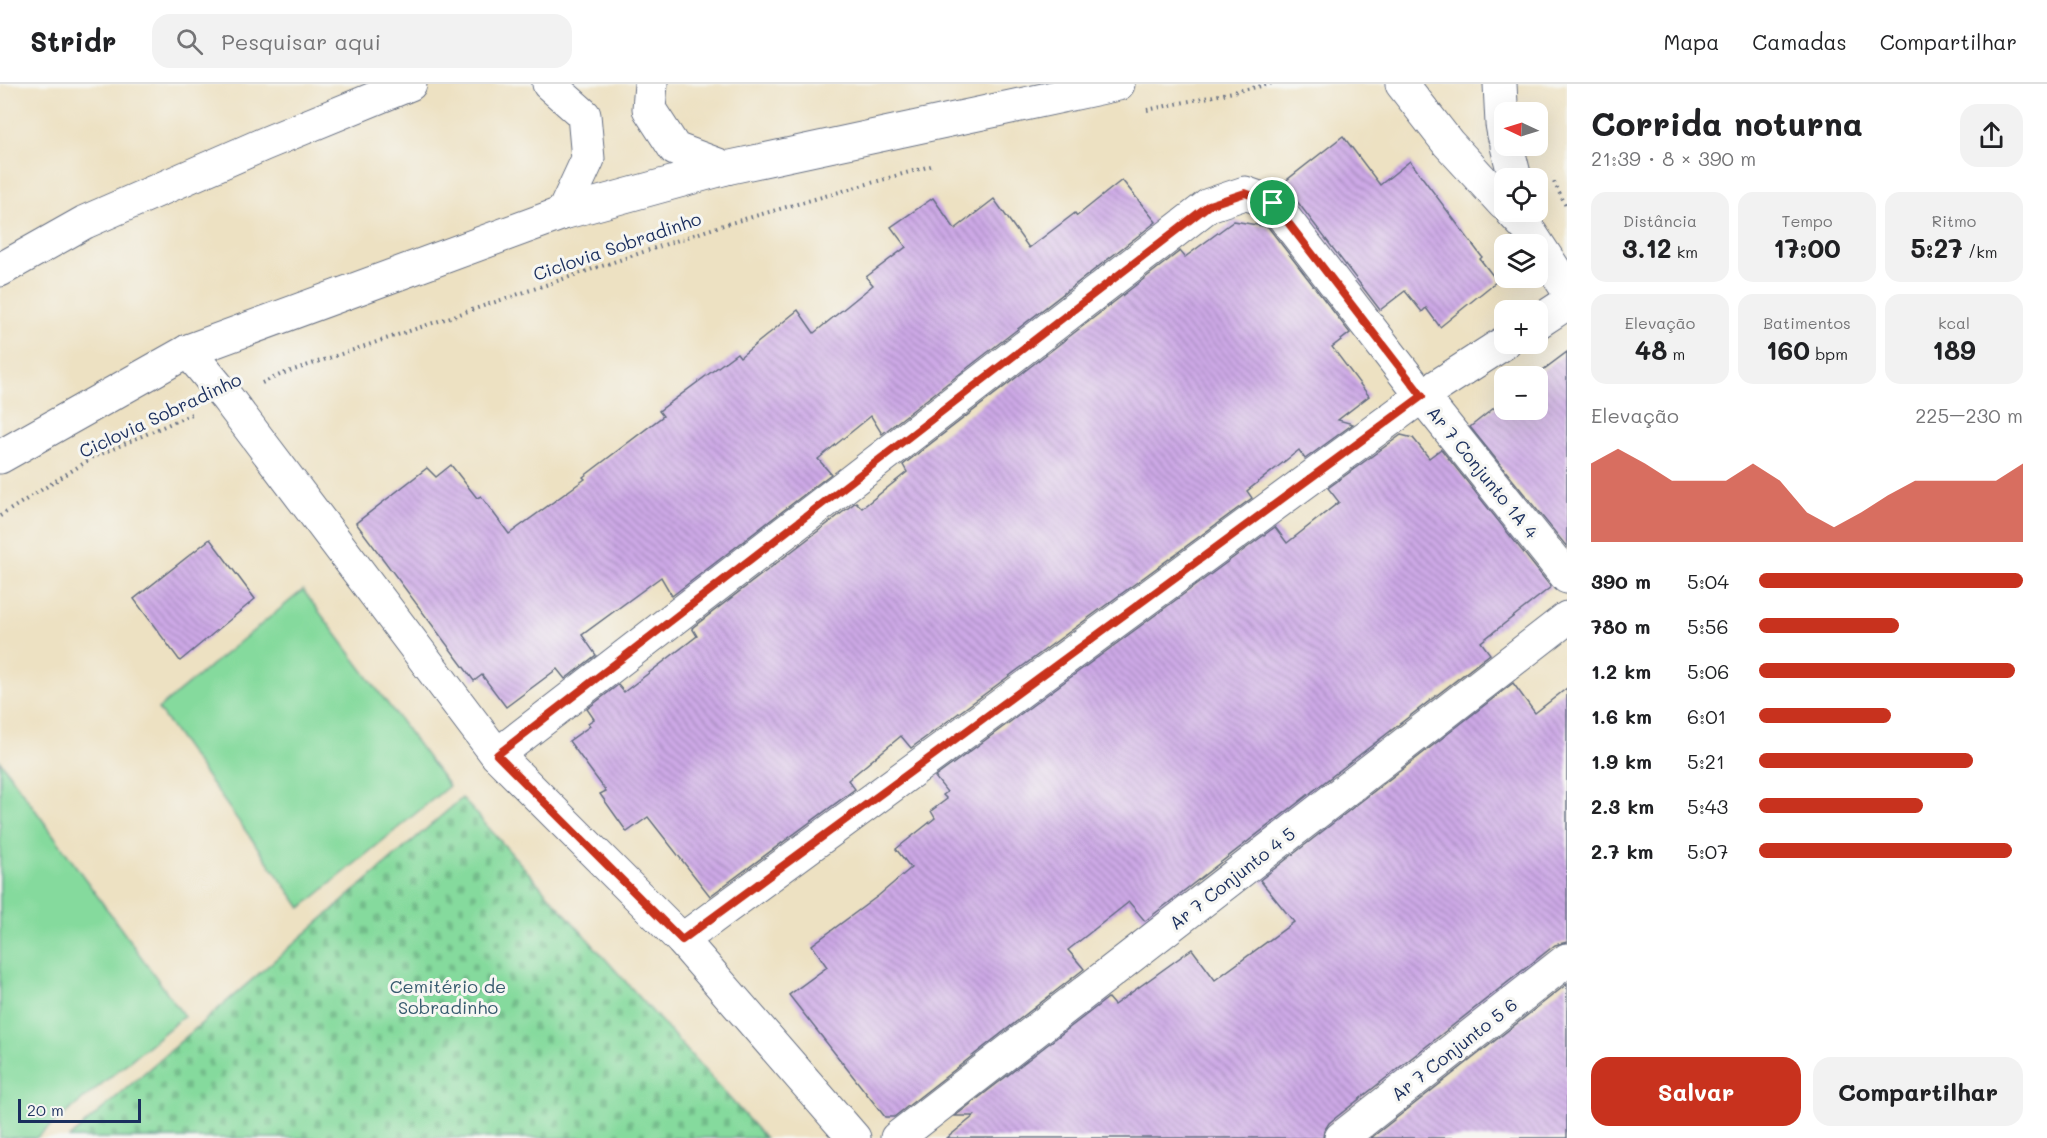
<!DOCTYPE html>
<html lang="pt">
<head>
<meta charset="utf-8">
<style>
  :root { --surface:#fff; --page:#f2f2f2; --text:#202124; --muted:#757577; --line:#e0e0e0; --accent:#c8321e }
  body { margin:0; font-family:Mali,sans-serif; background:var(--page); color:var(--text); height:100vh; display:flex; flex-direction:column; font-size:22px; white-space:nowrap }
  * { box-sizing:border-box; margin:0 }
  p { font-size:20px; color:var(--muted) }
  .icon { flex:none; width:33px; height:33px; fill:none; stroke:currentColor; stroke-width:2; stroke-linecap:round; stroke-linejoin:round }
  .map { position:relative; flex:1; overflow:hidden }
  .side { display:flex; flex-direction:column; background:var(--surface); width:480px }
  .side>* { flex:none }
  .needle { width:39px; rotate:274deg }
  .tools { position:absolute; left:1494px; top:18px; display:grid; gap:12px }
  .tools a { display:grid; place-items:center; width:54px; height:54px; border-radius:12px; background:var(--surface); box-shadow:0 6px 24px #0002; font-size:30px }
  .scale { position:absolute; left:18px; bottom:15px; width:123px; box-sizing:border-box; padding-left:6px; border:3px solid #1b2f5e; border-top:0; font-size:16px; line-height:21px; white-space:nowrap; color:#1b2f5e; -webkit-text-stroke:4px #f6f6f2; paint-order:stroke }
  .pin { position:absolute; display:grid; place-items:center; width:51px; height:51px; color:#fff; margin:-26px; border:3px solid #fff; border-radius:50%; box-shadow:0 2px 6px #0007 }
  .round { display:grid; place-items:center; flex:none; width:63px; height:63px; border-radius:18px; background:var(--page) }
  .headline { display:flex; align-items:center; justify-content:space-between; height:102px; padding:0 24px }
  h1 { font-size:33px; font-weight:800; line-height:45px }
  .figures { display:grid; grid-template-columns:repeat(3,1fr); gap:9px; height:102px; padding:6px 24px }
  .figures div { display:grid; align-content:center; border-radius:15px; background:var(--page); text-align:center }
  .figures b { font-size:26px; font-weight:800 }
  .figures small { font-size:16px; font-weight:400 }
  .figures p { font-size:16px }
  .chart { height:168px; padding:12px 24px }
  .chart p { display:flex; justify-content:space-between }
  .chart svg { width:100%; height:108px; margin-top:6px; fill:var(--accent); opacity:.7 }
  .cta { display:flex; gap:12px; margin-top:auto; padding:12px 24px }
  .cta a { flex:1; height:69px; border-radius:18px; background:var(--accent); color:#fff; font-size:24px; font-weight:800; line-height:69px; text-align:center }
  .cta a+a { background:var(--page); color:var(--text) }
  ul { padding:0 24px; list-style:none; font-size:20px }
  li { display:grid; grid-template-columns:96px 72px 1fr; align-items:center; height:45px }
  li i { height:15px; border-radius:8px; background:var(--accent) }
  header { display:flex; align-items:center; gap:36px; box-sizing:border-box; height:84px; padding:0 30px; background:var(--surface); border-bottom:2px solid var(--line) }
  header strong { font-size:28px }
  nav { display:flex; gap:33px; margin-inline-start:auto; font-size:21px }
  .search { width:420px; height:54px; background:var(--page); display:flex; align-items:center; gap:15px; box-sizing:border-box; padding:0 21px; border-radius:18px; color:var(--muted); font-size:22px }
  main { display:flex; flex:1; min-height:0 }
  .map>svg:first-child { display:block }
  .cemetery { fill:url(#cemetery-stones); stroke:#50847e; stroke-width:1.5 }
  .pitch { fill:#85da9d; stroke:#50847e; stroke-width:1.5 }
  .building { fill:url(#building-back-hatch) }
  .lines { fill:none; stroke-linecap:round; stroke-linejoin:round }
  .minor-casing { stroke:#646d81; stroke-width:35 }
  .tertiary-casing { stroke:#646d81; stroke-width:35 }
  .secondary-casing { stroke:#646d81; stroke-width:35 }
  .path { stroke:#646d81; stroke-width:4; stroke-dasharray:1.5 4.5; stroke-linecap:butt }
  .minor { stroke:#fff; stroke-width:33 }
  .tertiary { stroke:#fff; stroke-width:33 }
  .secondary { stroke:#fff; stroke-width:33 }
  .route-casing { stroke:#fff; stroke-width:12 }
  .route { stroke:#c8321e; stroke-width:8 }
  .labels { text-anchor:middle; dominant-baseline:central; stroke-width:6; stroke-linejoin:round; paint-order:stroke }
  .street-label { font-size:18px; fill:#1b2f5e; stroke:#f6f6f2 }
  .park-label { font-size:18px; fill:#365a6e; stroke:#f6f6f2 }
</style>
</head>
<body>
<header>
<strong>Stridr</strong>
<div class="search"><svg class="icon" aria-label="search" viewBox="0 0 24 24"><circle cx="10" cy="10" r="6"/><path d="M15 15l6 6"/></svg>Pesquisar aqui</div>
<nav><a>Mapa</a><a>Camadas</a><a>Compartilhar</a></nav>
</header>
<main>
<div class="map">
<svg width="1567" height="1054" viewBox="0 0 1567 1054">
  <defs>
    <pattern id="cemetery-stones" width="16" height="16" patternUnits="userSpaceOnUse" patternTransform="scale(1.5)"><rect width="16" height="16" fill="#85da9d"/><path d="M2 7V4a2 2 0 0 1 4 0v3zM10 15v-3a2 2 0 0 1 4 0v3z" fill="#72bb8a"/></pattern>
    <pattern id="building-back-hatch" width="6" height="6" patternUnits="userSpaceOnUse" patternTransform="scale(1.5)"><rect width="6" height="6" fill="#cda9e6"/><path d="M-1 5l2 2M0 0l6 6M5-1l2 2" fill="none" stroke="#a68abe"/></pattern>
  </defs>
  <rect width="100%" height="100%" fill="#f6f6f2"/>
  <filter id="ink" filterUnits="userSpaceOnUse"><feTurbulence type="fractalNoise" baseFrequency=".0167" numOctaves="2"/><feDisplacementMap in="SourceGraphic" scale="12" xChannelSelector="R" yChannelSelector="G"/><feConvolveMatrix kernelMatrix="1 2 1 2 8 2 1 2 1" color-interpolation-filters="sRGB"/></filter>
  <filter id="wash" filterUnits="userSpaceOnUse"><feTurbulence type="fractalNoise" baseFrequency=".008" numOctaves="4" result="noise"/><feDisplacementMap in="SourceGraphic" scale="24" xChannelSelector="R" yChannelSelector="G"/><feGaussianBlur stdDeviation="1.35" result="paint"/><feColorMatrix in="noise" values="0 0 0 0 0 0 0 0 0 0 0 0 0 0 0 0 0 1.4 0 .05"/><feComposite in="paint" operator="in"/></filter>
  <g filter="url(#wash)">
    <rect width="100%" height="100%" fill="#ede1c2"/>
    <!-- cemetery -->
    <polygon class="cemetery" points="462,714 765,1054 69,1054"/>
    <!-- pitch -->
    <g class="pitch">
      <polygon points="303,506 449,702 301,824 158,625"/>
      <polygon points="0,677 184,932 36,1054 0,1054"/>
    </g>
    <g id="blocks">
      <!-- building -->
      <g class="building">
        <polygon points="1343,52 1380,101 1410,77 1482,173 1480,175 1497,197 1440,243 1426,224 1422,228 1405,207 1380,226 1283,99"/>
        <polygon points="1122,96 1156,138 882,350 871,332 818,375 831,390 672,512 661,493 582,551 596,571 565,595 557,585 506,623 482,591 474,597 356,439 427,384 436,393 451,381 477,414 481,412 509,450 585,395 583,393 663,332 659,327 737,269 740,273 798,226 814,249 873,201 866,193 906,163 891,143 933,114 955,145 994,115 1029,164 1075,129 1077,132"/>
        <polygon points="1234,137 1268,143 1350,249 1332,263 1369,312 1338,336 1353,340 1305,375 1299,366 1247,407 1252,414 911,664 901,652 848,696 855,705 710,812 648,733 627,748 600,710 606,707 569,657 590,642 588,639 594,635 587,625 618,601 624,608 697,552 692,544 856,418 862,424 907,388 903,381 1180,167 1185,173"/>
        <polygon points="1567,268 1567,463 1470,343 1504,316 1504,326 1538,326 1538,292 1535,292"/>
        <polygon points="1401,351 1413,354 1429,374 1441,365 1551,503 1481,558 1490,570 1145,837 1129,818 1068,866 1084,885 894,1033 885,1033 789,911 827,883 812,861 878,812 911,784 896,765 935,734 931,727 947,715 943,711 947,708 935,693 1275,443 1287,459 1339,418 1328,404"/>
        <polygon points="210,455 255,515 180,577 134,515"/>
        <polygon points="1513,599 1535,629 1567,604 1567,858 1555,861 1329,1039 1324,1047 1323,1054 947,1054 974,1032 955,1032 1108,914 1114,921 1192,865 1215,896 1294,838 1260,796"/>
        <polygon points="1567,900 1567,1054 1371,1054"/>
      </g>
    </g>
  </g>
  <g filter="url(#ink)">
    <use href="#blocks" fill-opacity="0" stroke="#646d81" stroke-width="1.5"/>
    <g class="lines">
      <!-- minor casing -->
      <g class="minor-casing">
        <g id="minor">
          <polyline points="1538,238 1567,219"/>
          <polyline points="497,671 1209,121 1245,109 1273,119 1422,312 1567,493"/>
          <polyline points="682,856 1422,312 1504,259"/>
          <polyline points="897,1054 1567,534"/>
          <polyline points="1341,1054 1567,876"/>
        </g>
      </g>
      <!-- tertiary casing -->
      <g class="tertiary-casing">
        <g id="tertiary">
          <polyline points="1402,0 1448,59 1504,120"/>
          <polyline points="1500,0 1502,40 1504,51"/>
          <polyline points="1507,62 1515,94"/>
          <polyline points="1512,128 1527,144 1567,205"/>
          <polyline points="188,267 227,314 497,671 682,856 854,1054"/>
        </g>
      </g>
      <!-- secondary casing -->
      <g class="secondary-casing">
        <g id="secondary">
          <polyline points="549,0 584,31 588,75 563,129"/>
          <polyline points="651,0 649,25 675,65 726,84"/>
          <polyline points="0,186 85,138 264,60 410,0"/>
          <polyline points="0,373 188,267 563,129 726,84 1118,0"/>
        </g>
      </g>
      <!-- path -->
      <g class="path">
        <polyline points="1147,26 1271,0"/>
        <polyline points="1554,98 1567,124"/>
        <polyline points="262,299 282,290 720,142 934,81"/>
        <polyline points="0,432 92,374 192,330"/>
      </g>
      <!-- minor -->
      <use href="#minor" class="minor"/>
      <!-- tertiary -->
      <use href="#tertiary" class="tertiary"/>
      <!-- secondary -->
      <use href="#secondary" class="secondary"/>
    </g>
  </g>
  <g class="lines" filter="url(#ink)">
    <!-- route casing -->
    <g class="route-casing">
      <polygon id="route" points="1245,109 1273,119 1422,312 682,856 497,671 1209,121"/>
    </g>
    <!-- route -->
    <use href="#route" class="route"/>
  </g>
  <g class="labels">
    <!-- street labels -->
    <g class="street-label">
      <text transform="translate(617 162) rotate(-19)">Ciclovia Sobradinho</text>
      <text transform="translate(160 331) rotate(-25)">Ciclovia Sobradinho</text>
      <text transform="translate(1483 388) rotate(51)">Ar 7 Conjunto 1A 4</text>
      <text transform="translate(1232 794) rotate(-38)">Ar 7 Conjunto 4 5</text>
      <text transform="translate(1454 965) rotate(-38)">Ar 7 Conjunto 5 6</text>
    </g>
    <!-- park labels -->
    <g class="park-label">
      <text x="448" y="902">Cemitério de<tspan x="448" dy="21">Sobradinho</tspan></text>
    </g>
  </g>
</svg>
<div class="tools">
<a><svg class="needle" viewBox="-14 -14 28 28"><path d="M0-13l5 13h-10z" fill="#e53935"/><path d="M0 13l5-13h-10z" fill="#757577"/></svg></a>
<a><svg class="icon" aria-label="locate" viewBox="0 0 24 24"><circle cx="12" cy="12" r="6"/><path d="M12 2v4M12 18v4M2 12h4M18 12h4"/></svg></a>
<a><svg class="icon" aria-label="layers" viewBox="0 0 24 24"><path d="M12 4l9 5-9 5-9-5zM3 14l9 5 9-5"/></svg></a>
<a>+</a>
<a>−</a>
</div>
<div class="scale">20 m</div>
<div class="pin" style="left:1273px;top:119px;background:#1e9e55"><svg class="icon" aria-label="arrive" viewBox="0 0 24 24"><path d="M6 21V4h12l-3 4 3 4H6"/></svg></div>
</div>
<section class="side">
<div class="headline"><div><h1>Corrida noturna</h1><p>21:39 · 8 × 390 m</p></div><a class="round"><svg class="icon" aria-label="share" viewBox="0 0 24 24"><path d="M12 15V3M7 8l5-5 5 5M5 13v7h14v-7"/></svg></a></div>
<div class="figures">
<div><p>Distância</p><b>3.12<small> km</small></b></div>
<div><p>Tempo</p><b>17:00</b></div>
<div><p>Ritmo</p><b>5:27<small> /km</small></b></div>
</div>
<div class="figures">
<div><p>Elevação</p><b>48<small> m</small></b></div>
<div><p>Batimentos</p><b>160<small> bpm</small></b></div>
<div><p>kcal</p><b>189</b></div>
</div>
<div class="chart"><p><span>Elevação</span>225–230 m</p>
<svg viewBox="0 0 160 44" preserveAspectRatio="none"><path d="M0 44V12L10 6L20 12L30 19L40 19L50 19L60 12L70 19L80 32L90 38L100 32L110 25L120 19L130 19L140 19L150 19L160 12V44z"/></svg>
</div>
<ul>
<li><b>390 m</b>5:04<i style="width:100%"></i></li>
<li><b>780 m</b>5:56<i style="width:53%"></i></li>
<li><b>1.2 km</b>5:06<i style="width:97%"></i></li>
<li><b>1.6 km</b>6:01<i style="width:50%"></i></li>
<li><b>1.9 km</b>5:21<i style="width:81%"></i></li>
<li><b>2.3 km</b>5:43<i style="width:62%"></i></li>
<li><b>2.7 km</b>5:07<i style="width:96%"></i></li>
</ul>
<div class="cta"><a>Salvar</a><a>Compartilhar</a></div>
</section>
</main>
</body>
</html>
